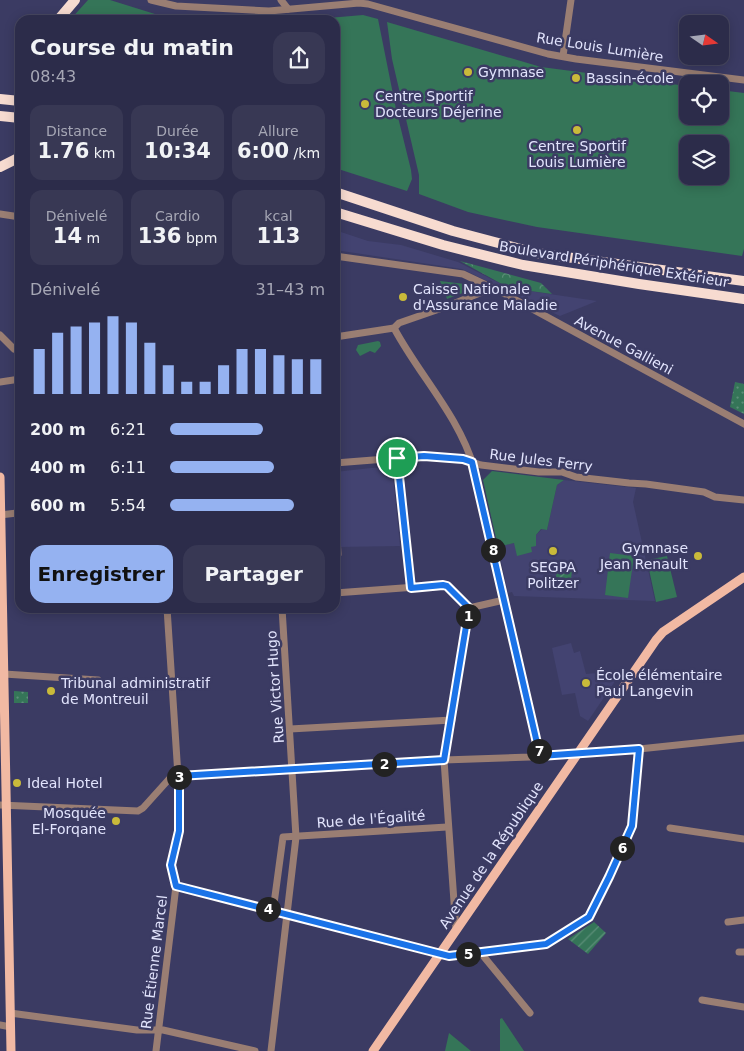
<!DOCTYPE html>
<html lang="fr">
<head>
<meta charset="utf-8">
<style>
  :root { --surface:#2c2c4a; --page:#383854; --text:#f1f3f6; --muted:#a6a7b5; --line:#484862; --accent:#95b2f1 }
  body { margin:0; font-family:"DejaVu Sans",sans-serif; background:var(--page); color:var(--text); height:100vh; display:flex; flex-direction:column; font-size:19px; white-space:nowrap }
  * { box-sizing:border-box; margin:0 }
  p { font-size:16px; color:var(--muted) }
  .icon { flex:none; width:28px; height:28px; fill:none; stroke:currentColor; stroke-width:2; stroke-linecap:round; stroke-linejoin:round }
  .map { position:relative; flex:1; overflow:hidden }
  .details { position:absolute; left:15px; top:15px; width:325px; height:598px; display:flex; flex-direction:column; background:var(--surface); border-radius:15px; box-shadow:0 2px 12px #0003,0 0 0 1px var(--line) }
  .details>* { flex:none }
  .needle { width:32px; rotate:104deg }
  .tools { position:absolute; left:679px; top:15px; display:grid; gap:10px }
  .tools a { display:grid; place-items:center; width:50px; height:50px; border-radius:10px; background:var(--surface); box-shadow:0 2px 12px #0003,0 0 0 1px var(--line); font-size:25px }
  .pin { position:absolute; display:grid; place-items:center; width:42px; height:42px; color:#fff; margin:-21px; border:2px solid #fff; border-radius:50%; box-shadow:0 1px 5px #0007 }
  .km { position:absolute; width:25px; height:25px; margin:-12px; border-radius:50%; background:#222; color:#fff; font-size:14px; line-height:25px; text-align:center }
  .round { display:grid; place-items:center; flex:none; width:52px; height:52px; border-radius:15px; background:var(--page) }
  .summary { display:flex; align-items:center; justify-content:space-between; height:85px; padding:0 15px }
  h1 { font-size:22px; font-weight:800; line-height:38px }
  .figures { display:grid; grid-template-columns:repeat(3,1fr); gap:8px; height:85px; padding:5px 15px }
  .figures div { display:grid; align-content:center; border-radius:12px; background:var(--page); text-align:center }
  .figures b { font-size:21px; font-weight:800 }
  .figures small { font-size:14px; font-weight:400 }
  .figures p { font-size:14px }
  .chart { height:140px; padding:10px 15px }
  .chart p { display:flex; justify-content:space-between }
  .chart svg { width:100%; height:90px; margin-top:5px; stroke:var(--accent); stroke-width:6 }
  .primary-button { display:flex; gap:10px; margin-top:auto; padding:10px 15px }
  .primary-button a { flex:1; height:58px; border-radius:15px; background:var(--accent); color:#111; font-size:20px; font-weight:800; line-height:58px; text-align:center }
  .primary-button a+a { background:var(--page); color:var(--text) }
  ul { padding:0 15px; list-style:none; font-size:16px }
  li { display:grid; grid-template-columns:80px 60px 1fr; align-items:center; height:38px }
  li i { height:12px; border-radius:6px; background:var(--accent) }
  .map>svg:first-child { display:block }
  .built { fill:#434371 }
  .grass { fill:url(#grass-dots) }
  .forest { fill:url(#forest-crowns) }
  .park { fill:#357558; fill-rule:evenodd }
  .garden { fill:url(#garden-furrows) }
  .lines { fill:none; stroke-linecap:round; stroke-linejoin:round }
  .minor { stroke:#9a7e73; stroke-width:7 }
  .major { stroke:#f1b9a3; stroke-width:9 }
  .highway { stroke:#f7dbd0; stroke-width:10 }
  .route-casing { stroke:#fff; stroke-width:10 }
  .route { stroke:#1a73e8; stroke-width:6 }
  .poi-dot { fill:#c9ba3a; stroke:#3b3b63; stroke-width:2 }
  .labels { text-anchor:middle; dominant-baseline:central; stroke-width:5; stroke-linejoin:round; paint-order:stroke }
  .street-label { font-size:14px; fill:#e2e4fd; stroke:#3b3b63 }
  .poi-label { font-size:14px; fill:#e2e4fd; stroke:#3b3b63; text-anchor:start }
</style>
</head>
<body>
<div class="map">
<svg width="744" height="1051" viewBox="0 0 744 1051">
  <defs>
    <pattern id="grass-dots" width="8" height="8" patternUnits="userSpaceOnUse" patternTransform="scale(1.25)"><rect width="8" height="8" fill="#357558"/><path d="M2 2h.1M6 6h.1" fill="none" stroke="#5c8f79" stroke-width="1.8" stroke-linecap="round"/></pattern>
    <pattern id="forest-crowns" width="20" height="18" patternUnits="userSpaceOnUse" patternTransform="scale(1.25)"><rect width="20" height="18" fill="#357558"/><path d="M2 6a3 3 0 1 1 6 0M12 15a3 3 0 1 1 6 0" fill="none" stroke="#5c8f79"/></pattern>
    <pattern id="garden-furrows" width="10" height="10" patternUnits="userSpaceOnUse" patternTransform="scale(1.25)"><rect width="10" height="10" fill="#357558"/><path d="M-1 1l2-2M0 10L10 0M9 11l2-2" fill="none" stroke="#5c8f79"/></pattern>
  </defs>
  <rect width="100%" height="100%" fill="#3b3b63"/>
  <!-- built -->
  <g class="built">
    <polygon points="335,230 368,241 401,245 458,262 509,288 597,301 560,316 462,269 335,250"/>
    <polygon points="392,467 400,546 338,547 335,472 371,468"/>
    <polygon points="564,480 636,488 633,502 655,601 514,596 512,592 508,593 498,547 514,543 530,547 536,545 536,535 542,529 547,530 557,485"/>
    <polygon points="571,643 574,653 580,651 586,674 597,673 600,669 617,672 622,671 588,721 580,716 575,693 562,695 552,648"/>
  </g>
  <!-- grass -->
  <g class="grass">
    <polygon points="735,382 744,384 744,414 730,407"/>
    <polygon points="14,691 28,692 28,703 14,703"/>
  </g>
  <!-- forest -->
  <polygon class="forest" points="460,261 541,283 552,294 509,288"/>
  <!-- park -->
  <g class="park">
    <polygon points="88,0 110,0 171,19 188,20 70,20"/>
    <polygon points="363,15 378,19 396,109 411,170 412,179 407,191 335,168 335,20 305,20"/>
    <path d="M 387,22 L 541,67 L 687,86 L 688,116 L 720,116 L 720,90 L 744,93 L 744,249 L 742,256 L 537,227 L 468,212 L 419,194 L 419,175 L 392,59 ZM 688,144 L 720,144 L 720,176 L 688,176 Z"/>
    <polygon points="440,281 465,284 472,287 473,289 447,299"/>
    <polygon points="378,341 380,342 381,346 375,353 370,351 360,356 356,350 358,345"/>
    <polygon points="492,471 564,480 557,485 547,530 541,529 536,535 536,546 531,547 532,552 517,556 514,543 498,547 483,480"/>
    <polygon points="610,553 634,556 628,598 605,595"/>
    <polygon points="667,556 677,597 656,602 647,560"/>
    <polygon points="502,1018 524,1051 500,1051 500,1019"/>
    <polygon points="449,1033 471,1051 445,1051"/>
  </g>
  <!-- garden -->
  <g class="garden">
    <polygon points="558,560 573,562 571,579 556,577"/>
    <polygon points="594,922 606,933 588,954 568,939"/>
  </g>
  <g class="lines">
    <!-- minor -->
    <g class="minor">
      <polyline points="151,0 176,6 269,11 359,3 368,4 548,54 576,59 744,80"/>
      <polyline points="281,0 288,9"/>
      <polyline points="563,56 571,0"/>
      <polyline points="0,214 20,217"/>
      <polyline points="335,256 463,274 501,292 744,424"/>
      <path d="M 394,328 C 419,375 459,416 474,468 L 540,756"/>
      <polyline points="0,335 14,349"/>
      <polyline points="335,337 394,328 399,323 448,306 492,288"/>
      <polyline points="0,382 20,379"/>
      <polyline points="397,458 411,588"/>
      <polyline points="335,463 424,456 463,459 481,465 539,472 562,472 576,477 629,483 646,484 704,492 715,497 744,500"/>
      <polyline points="335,503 338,554"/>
      <polyline points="0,515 17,513 20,510"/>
      <polyline points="335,593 443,585 447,586 469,608 504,600"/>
      <polyline points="4,674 98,680"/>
      <polyline points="290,729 452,720"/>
      <polyline points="0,805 138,811 143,808 170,778 179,776 444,760 530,757 639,749 744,738"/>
      <polyline points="670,828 744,839"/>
      <polyline points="176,886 449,956 546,944 589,917 609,877 632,827 639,749"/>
      <polyline points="273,911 283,837 447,827"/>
      <polyline points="728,922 744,920"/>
      <polyline points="456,930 444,760 469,608"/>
      <polyline points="480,952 530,1013"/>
      <polyline points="739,952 744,952"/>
      <polyline points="702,1000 744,1007"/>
      <polyline points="10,1013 137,1030 163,1030 255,1051"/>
      <polyline points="0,1025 11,1027"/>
      <polyline points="156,1051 176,886 171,865 179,831 179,791 167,608"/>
      <polyline points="271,1051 296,837 282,608"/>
    </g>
    <!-- major -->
    <g class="major">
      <polyline points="0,477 11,1051"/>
      <polyline points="373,1051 656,640 663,632 744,577"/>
    </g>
    <!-- highway -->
    <g class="highway">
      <polyline points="58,20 75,0"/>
      <polyline points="0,99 20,101"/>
      <polyline points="0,116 20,118"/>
      <polyline points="0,167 20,157"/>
      <polyline points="335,192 453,231 536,253 744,281"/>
      <polyline points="335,212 443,245 523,265 639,284 744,299"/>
    </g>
  </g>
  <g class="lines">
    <!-- route casing -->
    <g class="route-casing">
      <polygon id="route" points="424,456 463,459 472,462 540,756 639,749 632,826 609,877 589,917 546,944 449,956 176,886 171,865 179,831 179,776 444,760 469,608 447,586 443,585 411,588 397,458"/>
    </g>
    <!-- route -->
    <use href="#route" class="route"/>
  </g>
  <!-- markers -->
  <g class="poi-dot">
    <circle cx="468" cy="72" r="5"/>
    <circle cx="576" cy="78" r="5"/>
    <circle cx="365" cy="104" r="5"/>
    <circle cx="577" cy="130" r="5"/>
    <circle cx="403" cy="297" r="5"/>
    <circle cx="553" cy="551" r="5"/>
    <circle cx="698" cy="556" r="5"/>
    <circle cx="586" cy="683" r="5"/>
    <circle cx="51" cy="691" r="5"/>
    <circle cx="17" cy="783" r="5"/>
    <circle cx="116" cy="821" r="5"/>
  </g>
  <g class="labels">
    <!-- street labels -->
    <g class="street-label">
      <text transform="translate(600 47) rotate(9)">Rue Louis Lumière</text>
      <text transform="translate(614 264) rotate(9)">Boulevard Périphérique Extérieur</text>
      <text transform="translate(624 345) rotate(28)">Avenue Gallieni</text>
      <text transform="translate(541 460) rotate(7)">Rue Jules Ferry</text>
      <text transform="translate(275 687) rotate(-94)">Rue Victor Hugo</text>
      <text transform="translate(371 819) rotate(-4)">Rue de l'Égalité</text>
      <text transform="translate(491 855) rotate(-56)">Avenue de la République</text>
      <text transform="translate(154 962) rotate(-83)">Rue Étienne Marcel</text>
    </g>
    <!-- poi labels -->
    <g class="poi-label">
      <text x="478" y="72">Gymnase</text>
      <text x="586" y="78">Bassin-école</text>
      <text x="375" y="96">Centre Sportif<tspan x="375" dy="16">Docteurs Déjerine</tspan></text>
      <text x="577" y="146" text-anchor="middle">Centre Sportif<tspan x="577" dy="16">Louis Lumière</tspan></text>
      <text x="413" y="289">Caisse Nationale<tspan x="413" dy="16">d'Assurance Maladie</tspan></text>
      <text x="688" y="548" text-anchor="end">Gymnase<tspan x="688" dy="16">Jean Renault</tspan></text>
      <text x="553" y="567" text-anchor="middle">SEGPA<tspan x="553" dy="16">Politzer</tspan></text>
      <text x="596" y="675">École élémentaire<tspan x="596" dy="16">Paul Langevin</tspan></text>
      <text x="61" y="683">Tribunal administratif<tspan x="61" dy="16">de Montreuil</tspan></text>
      <text x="27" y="783">Ideal Hotel</text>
      <text x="106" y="813" text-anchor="end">Mosquée<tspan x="106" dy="16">El-Forqane</tspan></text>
    </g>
  </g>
</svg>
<div class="tools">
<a><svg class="needle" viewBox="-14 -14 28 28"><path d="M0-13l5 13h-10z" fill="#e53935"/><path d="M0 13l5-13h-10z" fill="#a6a7b5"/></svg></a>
<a><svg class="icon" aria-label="locate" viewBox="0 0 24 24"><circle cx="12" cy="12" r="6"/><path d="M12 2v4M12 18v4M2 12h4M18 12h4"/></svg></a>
<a><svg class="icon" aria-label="layers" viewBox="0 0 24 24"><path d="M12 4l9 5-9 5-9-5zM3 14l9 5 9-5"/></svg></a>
</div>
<div class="pin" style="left:397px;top:458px;background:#1e9e55"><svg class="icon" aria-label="arrive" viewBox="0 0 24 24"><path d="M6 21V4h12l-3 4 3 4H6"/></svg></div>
<b class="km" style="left:468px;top:616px">1</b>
<b class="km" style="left:384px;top:764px">2</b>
<b class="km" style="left:179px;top:777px">3</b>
<b class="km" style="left:268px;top:909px">4</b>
<b class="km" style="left:468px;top:954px">5</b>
<b class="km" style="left:622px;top:848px">6</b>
<b class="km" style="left:539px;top:751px">7</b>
<b class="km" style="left:493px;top:550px">8</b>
<section class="details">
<div class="summary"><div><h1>Course du matin</h1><p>08:43</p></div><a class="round"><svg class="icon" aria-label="share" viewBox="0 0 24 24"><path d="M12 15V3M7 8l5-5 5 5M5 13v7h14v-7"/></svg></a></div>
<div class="figures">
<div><p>Distance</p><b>1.76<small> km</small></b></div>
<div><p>Durée</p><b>10:34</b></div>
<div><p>Allure</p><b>6:00<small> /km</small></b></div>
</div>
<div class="figures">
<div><p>Dénivelé</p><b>14<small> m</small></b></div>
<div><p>Cardio</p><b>136<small> bpm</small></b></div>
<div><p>kcal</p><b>113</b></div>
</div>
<div class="chart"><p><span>Dénivelé</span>31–43 m</p>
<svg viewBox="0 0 160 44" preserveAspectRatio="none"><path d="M5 44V22M15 44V14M25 44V11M35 44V9M45 44V6M55 44V9M65 44V19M75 44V30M85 44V38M95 44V38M105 44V30M115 44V22M125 44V22M135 44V25M145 44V27M155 44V27"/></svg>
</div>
<ul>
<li><b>200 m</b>6:21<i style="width:60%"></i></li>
<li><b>400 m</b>6:11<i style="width:67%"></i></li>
<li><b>600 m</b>5:54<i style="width:80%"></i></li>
</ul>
<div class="primary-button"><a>Enregistrer</a><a>Partager</a></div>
</section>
</div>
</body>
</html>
